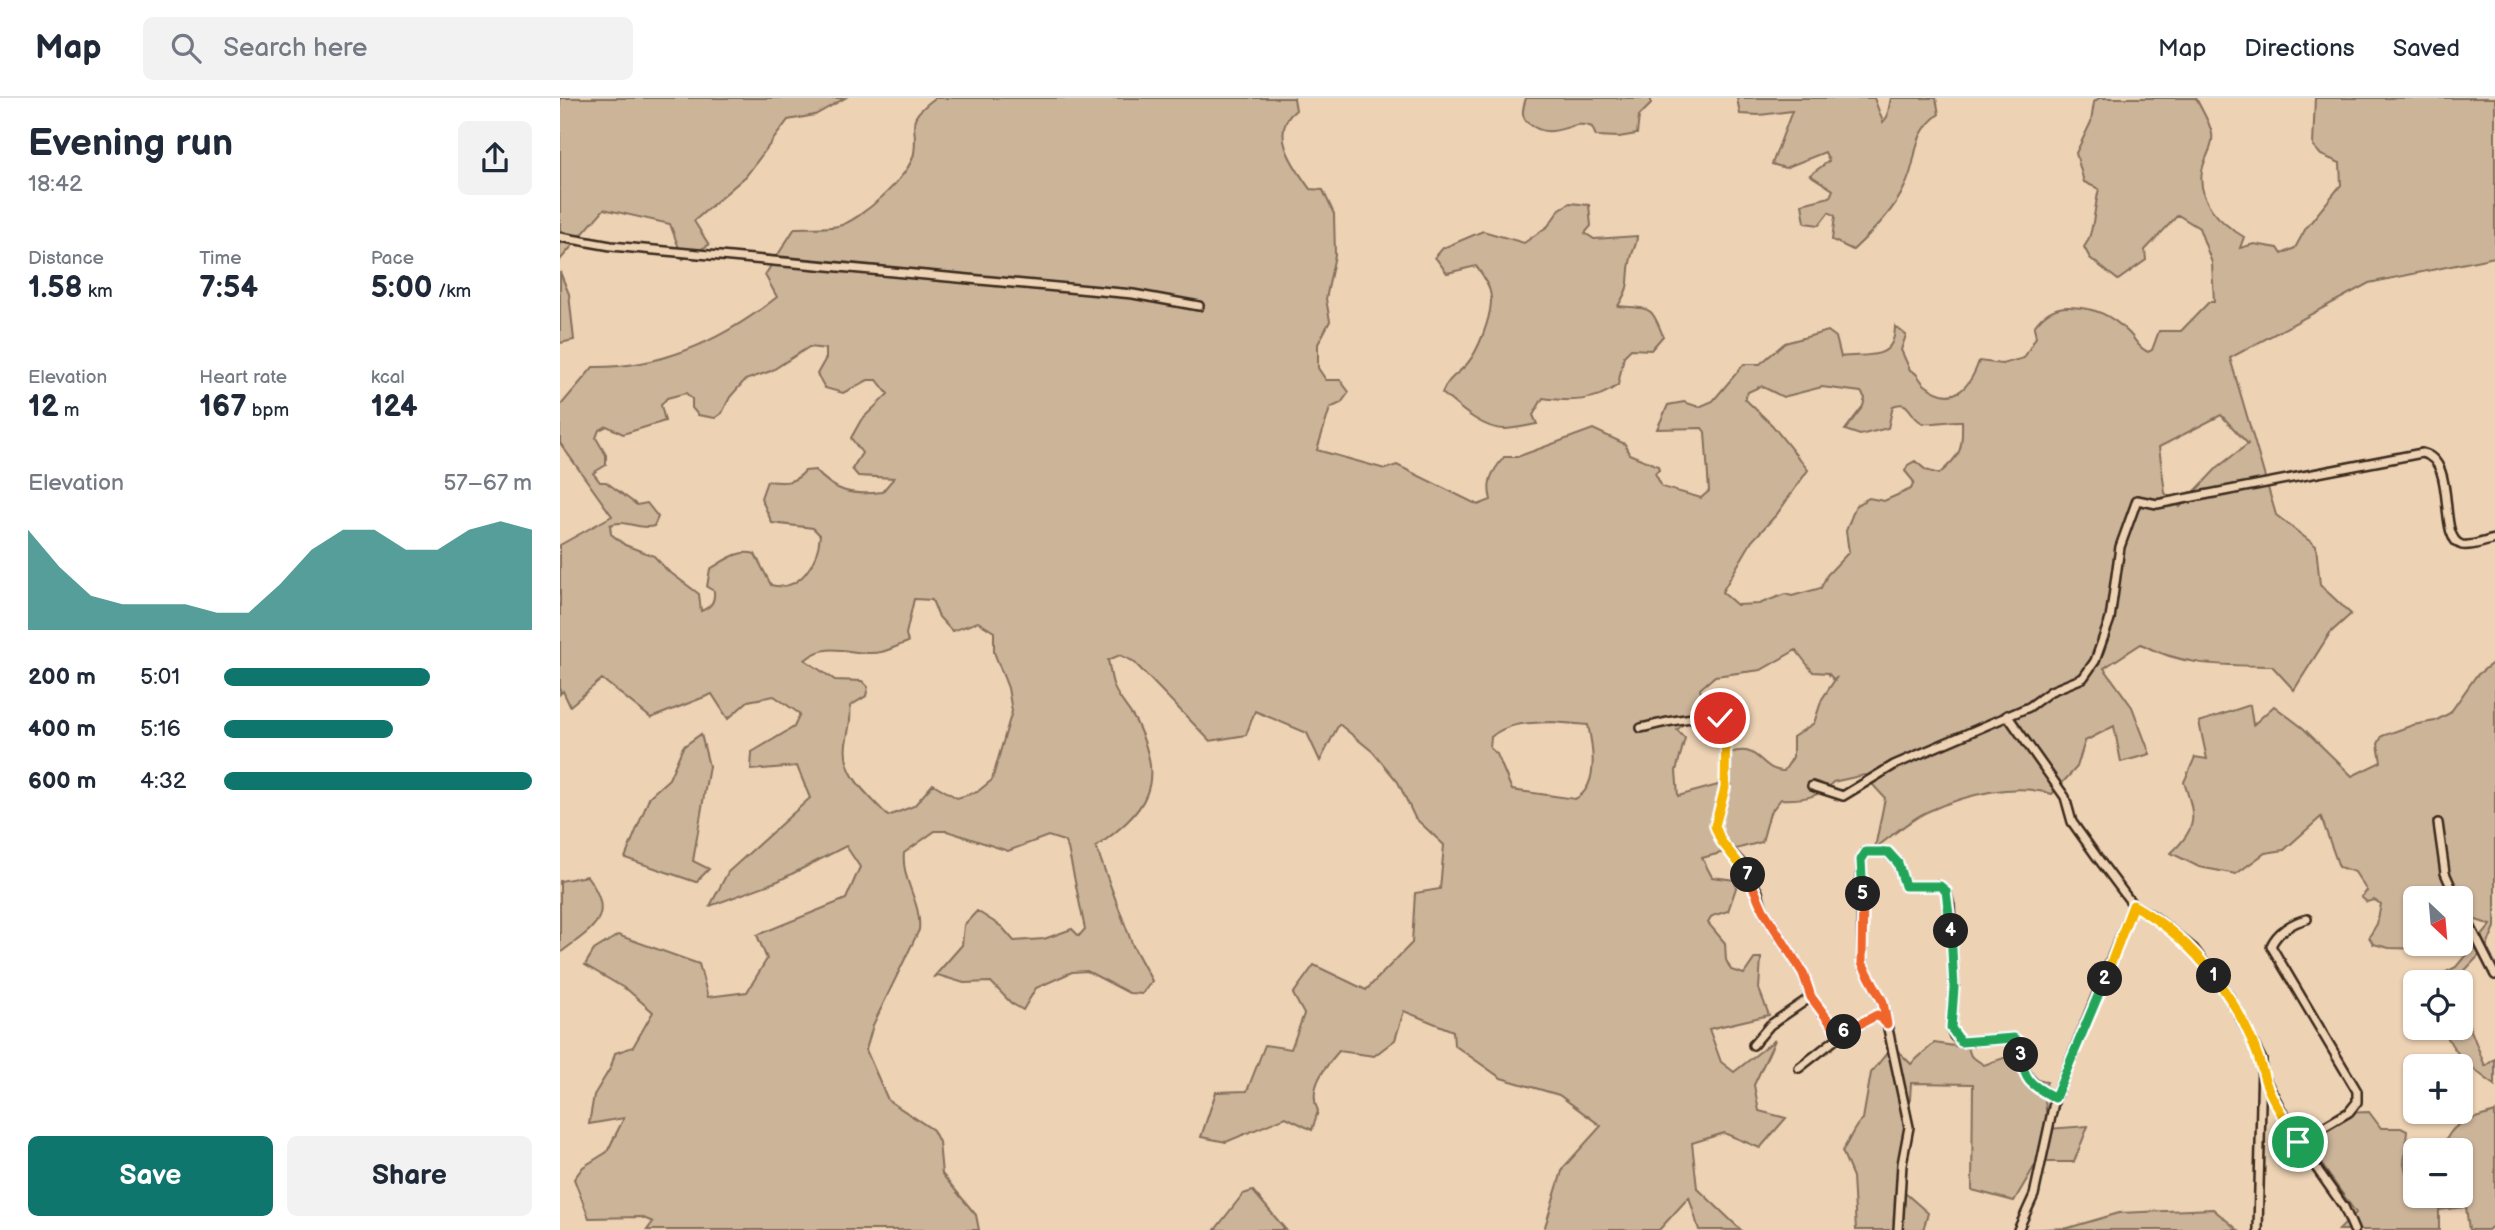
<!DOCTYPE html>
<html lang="en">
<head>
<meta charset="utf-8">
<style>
  :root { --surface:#fff; --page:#f2f2f3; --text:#1f2937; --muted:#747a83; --line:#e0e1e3; --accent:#0f766e }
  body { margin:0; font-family:"Balsamiq Sans",sans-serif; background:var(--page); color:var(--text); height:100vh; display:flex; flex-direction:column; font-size:26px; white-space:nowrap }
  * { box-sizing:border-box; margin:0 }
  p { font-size:23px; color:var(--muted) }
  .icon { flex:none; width:38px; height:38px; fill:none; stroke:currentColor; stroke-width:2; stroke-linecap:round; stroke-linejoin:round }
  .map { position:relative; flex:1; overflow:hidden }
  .side { display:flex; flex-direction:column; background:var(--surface); width:560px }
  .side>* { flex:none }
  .needle { width:46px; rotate:154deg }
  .fabs { position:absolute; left:1843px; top:788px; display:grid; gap:14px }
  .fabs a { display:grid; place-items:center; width:70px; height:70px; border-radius:10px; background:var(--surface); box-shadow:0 2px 5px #0004; font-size:35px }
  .pin { position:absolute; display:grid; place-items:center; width:60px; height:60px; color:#fff; margin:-30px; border:4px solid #fff; border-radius:50%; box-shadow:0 2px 7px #0007 }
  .km { position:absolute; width:35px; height:35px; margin:-18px; border-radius:50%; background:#222; color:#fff; font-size:19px; line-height:35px; text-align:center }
  .round { display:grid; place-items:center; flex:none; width:74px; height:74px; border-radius:10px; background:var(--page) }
  .overview { display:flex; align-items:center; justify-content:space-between; height:119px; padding:0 28px }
  h1 { font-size:38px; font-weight:600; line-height:52px }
  .metrics { display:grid; grid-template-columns:repeat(3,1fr); gap:10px; height:119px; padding:7px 28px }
  .metrics div { display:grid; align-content:center }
  .metrics b { font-size:30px; font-weight:600 }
  .metrics small { font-size:19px; font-weight:400 }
  .metrics p { font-size:19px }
  .chart { height:196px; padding:14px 28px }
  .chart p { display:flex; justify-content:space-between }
  .chart svg { width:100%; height:126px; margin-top:7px; fill:var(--accent); opacity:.7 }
  .primary-button { display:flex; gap:14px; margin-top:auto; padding:14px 28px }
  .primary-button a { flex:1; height:80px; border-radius:10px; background:var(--accent); color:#fff; font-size:28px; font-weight:600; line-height:80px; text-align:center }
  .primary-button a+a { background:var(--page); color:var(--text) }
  ul { padding:0 28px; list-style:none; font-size:23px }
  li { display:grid; grid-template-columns:112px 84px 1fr; align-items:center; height:52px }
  li i { height:18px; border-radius:9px; background:var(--accent) }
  header { display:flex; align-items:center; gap:42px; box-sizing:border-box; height:98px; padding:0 35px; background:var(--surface); border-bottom:2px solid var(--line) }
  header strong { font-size:33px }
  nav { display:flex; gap:38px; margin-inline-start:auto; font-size:24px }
  .search { width:490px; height:63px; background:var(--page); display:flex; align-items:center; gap:18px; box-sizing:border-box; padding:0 24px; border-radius:10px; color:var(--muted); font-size:26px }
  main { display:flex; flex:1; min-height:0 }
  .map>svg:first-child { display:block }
  .green { fill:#ccb499; stroke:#846f5c; stroke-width:2; fill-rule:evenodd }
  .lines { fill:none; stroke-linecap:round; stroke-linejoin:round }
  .street-casing { stroke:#3b2a1e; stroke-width:12 }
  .street { stroke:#edd2b4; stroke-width:7 }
  .split-1-casing { stroke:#fff; stroke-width:14 }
  .split-2-casing { stroke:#fff; stroke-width:14 }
  .split-3-casing { stroke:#fff; stroke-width:14 }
  .split-4-casing { stroke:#fff; stroke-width:14 }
  .split-5-casing { stroke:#fff; stroke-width:14 }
  .split-6-casing { stroke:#fff; stroke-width:14 }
  .split-7-casing { stroke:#fff; stroke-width:14 }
  .split-8-casing { stroke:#fff; stroke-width:14 }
  .split-1 { stroke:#f5b400; stroke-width:9 }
  .split-2 { stroke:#f5b400; stroke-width:9 }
  .split-3 { stroke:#22a559; stroke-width:9 }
  .split-4 { stroke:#22a559; stroke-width:9 }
  .split-5 { stroke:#22a559; stroke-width:9 }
  .split-6 { stroke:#f0652b; stroke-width:9 }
  .split-7 { stroke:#f0652b; stroke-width:9 }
  .split-8 { stroke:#f5b400; stroke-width:9 }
</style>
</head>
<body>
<header>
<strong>Map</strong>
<div class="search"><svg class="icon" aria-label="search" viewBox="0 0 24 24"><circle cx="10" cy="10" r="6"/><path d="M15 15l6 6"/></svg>Search here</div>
<nav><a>Map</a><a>Directions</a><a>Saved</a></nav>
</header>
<main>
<section class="side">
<div class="overview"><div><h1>Evening run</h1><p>18:42</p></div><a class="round"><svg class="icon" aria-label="share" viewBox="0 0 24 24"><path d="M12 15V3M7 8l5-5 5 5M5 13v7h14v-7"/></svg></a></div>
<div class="metrics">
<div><p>Distance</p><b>1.58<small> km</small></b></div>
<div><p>Time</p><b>7:54</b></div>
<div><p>Pace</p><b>5:00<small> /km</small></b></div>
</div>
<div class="metrics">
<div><p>Elevation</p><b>12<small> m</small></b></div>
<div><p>Heart rate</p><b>167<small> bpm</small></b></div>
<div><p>kcal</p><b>124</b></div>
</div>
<div class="chart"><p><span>Elevation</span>57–67 m</p>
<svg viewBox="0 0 160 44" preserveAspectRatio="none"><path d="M0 44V9L10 22L20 32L30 35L40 35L50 35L60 38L70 38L80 28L90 16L100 9L110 9L120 16L130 16L140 9L150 6L160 9V44z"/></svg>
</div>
<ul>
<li><b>200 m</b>5:01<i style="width:67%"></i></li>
<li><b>400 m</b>5:16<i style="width:55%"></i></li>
<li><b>600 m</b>4:32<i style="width:100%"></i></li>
</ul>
<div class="primary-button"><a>Save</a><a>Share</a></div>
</section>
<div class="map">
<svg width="1935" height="1132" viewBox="0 0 1935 1132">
  <rect width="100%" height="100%" fill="#edd2b4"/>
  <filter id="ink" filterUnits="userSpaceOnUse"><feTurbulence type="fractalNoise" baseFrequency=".0143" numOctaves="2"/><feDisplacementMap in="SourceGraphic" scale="14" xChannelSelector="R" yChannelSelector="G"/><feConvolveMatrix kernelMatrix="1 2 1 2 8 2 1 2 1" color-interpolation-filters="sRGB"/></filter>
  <g filter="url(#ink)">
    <!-- green -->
    <g class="green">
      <polygon points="0,0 285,0 255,17 228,22 186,78 134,123 149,147 123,161 110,126 44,111 0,162"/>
      <path d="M 375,0 L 734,0 L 736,12 C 707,34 735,70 750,91 L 763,92 L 774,116 L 775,157 L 766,201 L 770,223 L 758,246 L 758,270 L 766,282 L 780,282 L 789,294 L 781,305 L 770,310 L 757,352 L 825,371 L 837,367 L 918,407 L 931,402 C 926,383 932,374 944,359 L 957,359 L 1033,331 L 1065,346 L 1069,356 L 1098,368 L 1099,372 L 1095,375 L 1102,389 L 1141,400 L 1149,393 L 1145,334 L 1142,330 L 1097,331 L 1108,307 L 1124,304 L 1139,309 L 1153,303 L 1184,266 L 1200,266 L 1225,245 L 1268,233 L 1276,239 L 1281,259 C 1303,255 1335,266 1335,228 L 1346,237 L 1341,252 L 1350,272 C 1359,275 1358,281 1365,287 C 1394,310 1410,289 1419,263 L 1442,266 L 1464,260 L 1476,239 L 1474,229 C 1483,216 1494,208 1510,209 C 1536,210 1551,217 1569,235 C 1577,243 1577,249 1588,254 L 1592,252 L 1599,233 L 1621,233 L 1649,204 L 1654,204 L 1652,165 L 1639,130 L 1618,117 L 1585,152 L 1586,162 L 1558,182 L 1530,160 L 1524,149 C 1534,136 1534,110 1539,91 L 1524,84 L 1516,55 L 1531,24 L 1534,4 L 1539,0 L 1636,0 C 1641,11 1650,24 1652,36 C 1654,49 1644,60 1642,73 C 1637,103 1660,125 1684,139 L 1680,150 L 1694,146 L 1718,150 L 1722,156 L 1735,150 L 1746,130 L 1781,87 L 1780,65 L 1761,57 L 1753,48 L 1755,0 L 1935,0 L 1935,159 L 1809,185 L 1670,260 L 1716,417 L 1756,448 L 1760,487 L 1791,516 L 1770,535 L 1734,592 L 1712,568 C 1665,567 1623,569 1581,546 L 1544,570 L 1572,609 L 1590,656 L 1561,664 L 1554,628 L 1525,643 L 1517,669 L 1492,696 C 1454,684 1405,697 1369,713 C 1350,721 1332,738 1315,750 L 1325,700 L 1304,677 L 1273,684 C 1261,700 1239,702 1221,701 L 1210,715 L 1202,744 L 1142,760 L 1152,779 L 1175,782 L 1176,790 L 1168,813 L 1152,818 L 1148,825 L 1165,845 L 1166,862 L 1171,872 L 1184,876 L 1195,860 L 1201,860 L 1199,891 L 1209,917 L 1149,931 L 1161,964 L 1174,974 L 1215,942 L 1194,987 L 1199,1013 L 1226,1020 L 1200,1050 L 1164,1035 L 1132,1045 L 1137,1090 L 1181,1132 L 1139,1132 L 1129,1099 L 1099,1132 L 984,1132 L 1003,1070 L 1041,1028 L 999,997 L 941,980 L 894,947 L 893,933 L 844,913 L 835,942 L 814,958 L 779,953 C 765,969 747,990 758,1013 L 752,1032 L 726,1019 L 666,1044 L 641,1039 L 656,994 L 687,993 L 705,947 L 731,951 L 744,916 L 733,896 L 754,867 L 806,892 L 852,845 L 855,795 L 880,791 L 884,747 L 855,720 L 838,684 L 813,654 L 779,626 L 760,663 L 747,635 L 695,613 L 686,637 L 650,643 L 573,563 L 560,557 L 548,562 C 550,571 551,581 554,589 C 559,602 571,613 577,626 C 606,688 586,713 536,749 L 573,848 L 592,883 L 582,896 L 569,895 L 527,873 L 512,874 L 476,890 L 463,912 L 451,905 L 431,884 L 404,885 L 378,877 L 373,880 L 402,847 L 404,827 L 417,813 L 442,829 L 454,843 L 484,841 L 512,831 L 519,838 L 525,831 L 508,750 L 504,743 L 488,738 L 448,753 L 387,733 L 375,733 L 344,755 C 341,782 362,805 359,832 L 313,927 L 306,952 L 328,1002 L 373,1032 L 379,1044 L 382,1076 L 416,1117 L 419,1132 L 87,1132 L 93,1124 L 81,1119 L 29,1120 L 14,1081 L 23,1069 L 47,1054 L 64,1020 L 29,1026 L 34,997 L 51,969 L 55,955 L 73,949 L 93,914 L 69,893 L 25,867 L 34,852 L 58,837 L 139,866 L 148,899 L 187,894 L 207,861 L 197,837 L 286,801 L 300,769 L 286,748 L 218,783 L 150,808 L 168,774 L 250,700 L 237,668 L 191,672 L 192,654 L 234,629 L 240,616 L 214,598 L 188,603 L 168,621 L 152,596 L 91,620 L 42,581 L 10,608 L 3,593 L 0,596 L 0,447 L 52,418 L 0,345 L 0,308 L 33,269 C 103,270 164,241 217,199 L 205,177 L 235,130 C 249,129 265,131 278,128 C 300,123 351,77 354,55 C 359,23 342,25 375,0 ZM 249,249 L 266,251 L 266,260 L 257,276 L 265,290 L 283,295 L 308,282 L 317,282 L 328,296 L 301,322 L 291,340 L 302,355 L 292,371 L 298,378 L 334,380 L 322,394 C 292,398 275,394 255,372 L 245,373 C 234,386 223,385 207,383 L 201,400 L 212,425 L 253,430 L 260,437 C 258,464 240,495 211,487 L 195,456 C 178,451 164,463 150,471 L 147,489 L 154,493 C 155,504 151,509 141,513 L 139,496 L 107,472 L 94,458 L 65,447 L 51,436 L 50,427 C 65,420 79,433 94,428 L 98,419 L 87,405 L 77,407 L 46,384 L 40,384 L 33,375 L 46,367 L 46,357 L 36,340 L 39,332 L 47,328 L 63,336 L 105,323 L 101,307 L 107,300 L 126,295 L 132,301 L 132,310 L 138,317 L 155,320 L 162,315 L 170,299 L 185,282 L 211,273 ZM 1201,288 L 1223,299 L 1262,289 L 1301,294 L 1305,300 L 1303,308 L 1285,332 L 1300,337 L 1328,330 L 1333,308 C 1351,300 1349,320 1363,325 C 1367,327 1393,322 1402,323 C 1403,352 1401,357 1379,376 L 1366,372 L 1355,363 L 1348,367 L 1345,373 L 1354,384 L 1351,391 L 1324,403 L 1309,400 L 1296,407 L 1286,433 L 1289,454 L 1267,477 L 1261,490 L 1232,498 L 1225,496 L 1199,506 L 1177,507 L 1162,494 L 1192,443 L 1217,416 L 1248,372 L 1212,327 L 1185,301 L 1188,294 ZM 1661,317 L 1688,346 L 1658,369 L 1620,409 L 1605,395 L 1599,349 ZM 354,501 L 372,502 L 379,519 L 392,533 L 418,524 L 434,534 L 434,554 L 448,590 L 452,613 L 432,682 L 417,694 L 397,700 L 373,686 L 354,708 L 328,718 C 308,696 282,678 286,646 C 288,633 292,621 290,608 L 306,598 L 308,589 L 302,583 L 275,582 L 245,562 C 270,540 294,560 321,554 C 330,552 339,547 348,544 L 346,536 ZM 1236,552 L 1253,574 L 1268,575 L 1273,581 L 1276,580 L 1262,601 L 1254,625 L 1233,639 L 1233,659 L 1224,673 C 1198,672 1201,645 1170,655 L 1169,684 L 1118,698 L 1116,673 L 1125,640 L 1117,632 L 1144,606 L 1140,591 L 1155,578 L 1201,572 ZM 992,624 L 1028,627 C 1033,649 1039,689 1015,701 L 952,692 L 937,656 L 930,650 L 931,639 C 948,624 970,625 992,624 Z"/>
      <path d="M 966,0 L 1091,0 L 1091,6 L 1079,18 L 1077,36 L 1059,39 L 1036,38 L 1032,29 C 1011,19 994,46 968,25 C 960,18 963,10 966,0 Z"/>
      <path d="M 1177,0 L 1314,0 L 1323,24 L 1327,19 L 1331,0 L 1376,0 L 1379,16 C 1349,39 1360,58 1345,88 C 1334,113 1313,133 1293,152 L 1272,142 L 1275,118 L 1269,114 L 1259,127 L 1245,125 L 1242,106 L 1270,99 L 1273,92 L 1250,77 L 1269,63 L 1265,54 L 1225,70 L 1212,66 L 1232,13 L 1200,17 L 1180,16 Z"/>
      <path d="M 1010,105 L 1029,107 L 1031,128 L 1025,135 L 1034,141 L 1077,138 C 1077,147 1073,151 1071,160 C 1065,183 1074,182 1058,208 C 1090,211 1091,206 1103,238 L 1091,252 L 1071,251 L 1064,258 L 1058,287 C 1035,304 1010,304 983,300 L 973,317 L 977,326 C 966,328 954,331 944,331 C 922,331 898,308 882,295 C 887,281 898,276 907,266 C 919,252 930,221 931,204 C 932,190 924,178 916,168 L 887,175 L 875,159 L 883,150 L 923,133 L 964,145 L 988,128 L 1000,111 Z"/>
      <polygon points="0,174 9,196 14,242 0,245"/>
      <path d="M 1935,563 L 1935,829 L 1926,850 L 1894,884 L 1867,884 L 1896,869 L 1931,827 L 1901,817 L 1900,800 L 1855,800 L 1855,845 L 1872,845 L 1866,851 L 1829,850 L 1813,846 L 1809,839 L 1817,826 L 1821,806 L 1814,802 L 1807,804 L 1801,799 L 1807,793 L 1795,774 L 1779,769 L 1761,719 L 1724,752 L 1705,755 L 1676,776 L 1639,769 L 1611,755 C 1639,729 1635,718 1624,684 L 1635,659 L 1647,661 L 1639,624 L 1690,607 L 1693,627 L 1714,608 L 1743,630 L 1792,678 L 1821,664 L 1818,646 L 1822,638 L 1853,627 L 1875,623 L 1890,615 L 1916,578 Z"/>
      <polygon points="141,636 149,668 133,763 149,771 136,784 65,760 90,698 109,681 123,649"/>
      <path d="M 27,778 C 58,820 32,830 0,855 L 0,783 Z"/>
      <path d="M 1901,907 L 1925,968 L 1935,961 L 1935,987 C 1913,972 1892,955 1883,929 L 1900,929 Z"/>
      <path d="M 1374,945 L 1408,950 L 1411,958 L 1424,967 L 1455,956 L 1462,961 L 1471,981 L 1487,984 L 1484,992 L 1488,1031 L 1528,1028 L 1514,1064 L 1477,1064 L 1454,1103 L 1412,1092 L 1413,986 L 1351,985 L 1344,1094 L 1368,1115 L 1363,1132 L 1296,1132 L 1293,1079 L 1282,1053 C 1290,1043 1293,1028 1303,1021 L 1311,975 L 1327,955 L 1338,953 L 1351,966 Z"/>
      <path d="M 1809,1014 L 1821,1030 L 1841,1030 L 1847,1033 L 1844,1066 L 1853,1103 L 1866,1097 L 1900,1097 L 1903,1080 L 1900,1052 L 1887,1052 L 1884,1047 C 1893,1021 1912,1022 1935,1014 L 1935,1126 L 1928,1132 L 1909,1132 L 1906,1109 L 1879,1112 L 1879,1132 L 1779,1132 L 1796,1115 L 1762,1067 L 1749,1030 L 1782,1015 Z"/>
      <polygon points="693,1093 726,1132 655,1132 683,1096"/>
      <polygon points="1653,1111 1678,1132 1456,1132 1508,1130 1559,1115"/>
    </g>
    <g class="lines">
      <!-- street casing -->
      <g class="street-casing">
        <g id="street">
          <polyline points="0,139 51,148 573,196 639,208"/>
          <polyline points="1447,617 1505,699 1512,724 1537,759 1573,807 1593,818 1634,851 1669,898 1702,962 1698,1132"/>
          <path d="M 1081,630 C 1102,625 1148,613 1166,624 L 1165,690 L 1155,728 L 1161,743 L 1182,766 L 1198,794 L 1203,812 L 1243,875 L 1251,899 L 1275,931 L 1285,934 L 1317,917 L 1327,926 L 1349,1029 L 1342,1066 L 1338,1132"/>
          <path d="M 1252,688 L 1283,698 L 1334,667 L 1469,609 L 1491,593 L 1523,580 L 1535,563 L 1550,521 L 1560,449 L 1577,402 L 1597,406 L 1862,355 C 1899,363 1876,440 1902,447 C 1911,449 1925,443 1935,441"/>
          <polyline points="1878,725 1885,775 1896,800"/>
          <polyline points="1900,808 1935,877"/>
          <path d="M 1327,925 L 1323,904 L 1302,865 L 1301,762 L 1306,754 L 1327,754 L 1338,765 L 1345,788 L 1379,788 L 1386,793 L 1390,808 L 1394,890 L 1391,930 L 1394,938 L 1401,944 L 1454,940 L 1459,944 C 1464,978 1465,982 1495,1000"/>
          <polyline points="1193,947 1210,927 1251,899"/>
          <polyline points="1239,970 1285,934"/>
          <polyline points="1704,979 1738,1044 1784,1109 1794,1132"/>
          <path d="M 1738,1044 L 1789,1014 L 1797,1004 L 1797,993 L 1711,848 C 1717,834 1733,824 1747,821"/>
          <polyline points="1458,1132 1474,1097 1495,1000 1573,807"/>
        </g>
      </g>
      <!-- street -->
      <use href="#street" class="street"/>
    </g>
  </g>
  <g class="lines" filter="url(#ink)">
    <!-- split-1 casing -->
    <g class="split-1-casing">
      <path id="split-1" d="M 1654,878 C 1676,907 1694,941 1703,975 C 1708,998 1727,1023 1738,1044"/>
    </g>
    <!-- split-2 casing -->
    <g class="split-2-casing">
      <path id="split-2" d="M 1545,881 L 1573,807 C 1605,825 1632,849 1654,878"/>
    </g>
    <!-- split-3 casing -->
    <g class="split-3-casing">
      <path id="split-3" d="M 1461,957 C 1464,984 1472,987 1495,1000 L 1545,881"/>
    </g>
    <!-- split-4 casing -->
    <g class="split-4-casing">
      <polyline id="split-4" points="1391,833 1394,890 1391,930 1401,944 1454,940 1459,944 1461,957"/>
    </g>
    <!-- split-5 casing -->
    <g class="split-5-casing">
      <polyline id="split-5" points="1303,796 1301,762 1306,754 1328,754 1338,765 1345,788 1380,788 1386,793 1391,833"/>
    </g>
    <!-- split-6 casing -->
    <g class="split-6-casing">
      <polyline id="split-6" points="1284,934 1317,917 1327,926 1323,904 1302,865 1303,796"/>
    </g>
    <!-- split-7 casing -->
    <g class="split-7-casing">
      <polyline id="split-7" points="1188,777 1203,812 1243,875 1251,899 1275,931 1284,934"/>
    </g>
    <!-- split-8 casing -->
    <g class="split-8-casing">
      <polyline id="split-8" points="1160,620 1166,624 1165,690 1155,728 1161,743 1188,777"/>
    </g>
    <!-- split-1 -->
    <use href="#split-1" class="split-1"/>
    <!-- split-2 -->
    <use href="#split-2" class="split-2"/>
    <!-- split-3 -->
    <use href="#split-3" class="split-3"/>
    <!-- split-4 -->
    <use href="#split-4" class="split-4"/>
    <!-- split-5 -->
    <use href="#split-5" class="split-5"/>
    <!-- split-6 -->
    <use href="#split-6" class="split-6"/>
    <!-- split-7 -->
    <use href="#split-7" class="split-7"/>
    <!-- split-8 -->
    <use href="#split-8" class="split-8"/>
  </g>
</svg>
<div class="fabs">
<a><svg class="needle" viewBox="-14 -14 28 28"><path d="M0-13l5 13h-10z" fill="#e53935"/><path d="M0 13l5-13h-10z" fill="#747a83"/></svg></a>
<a><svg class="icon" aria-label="locate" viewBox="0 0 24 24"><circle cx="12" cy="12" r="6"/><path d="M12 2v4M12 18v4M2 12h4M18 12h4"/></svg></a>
<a>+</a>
<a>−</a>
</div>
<div class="pin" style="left:1738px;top:1044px;background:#1e9e55"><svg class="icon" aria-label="arrive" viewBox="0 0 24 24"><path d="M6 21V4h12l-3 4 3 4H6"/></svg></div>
<div class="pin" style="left:1160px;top:620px;background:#d93025"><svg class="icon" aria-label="check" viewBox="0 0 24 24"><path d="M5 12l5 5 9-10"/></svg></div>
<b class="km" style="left:1654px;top:878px">1</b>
<b class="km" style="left:1545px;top:881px">2</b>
<b class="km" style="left:1461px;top:957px">3</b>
<b class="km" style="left:1391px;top:833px">4</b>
<b class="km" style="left:1303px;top:796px">5</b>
<b class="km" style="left:1284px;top:934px">6</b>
<b class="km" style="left:1188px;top:777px">7</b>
</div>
</main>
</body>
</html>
